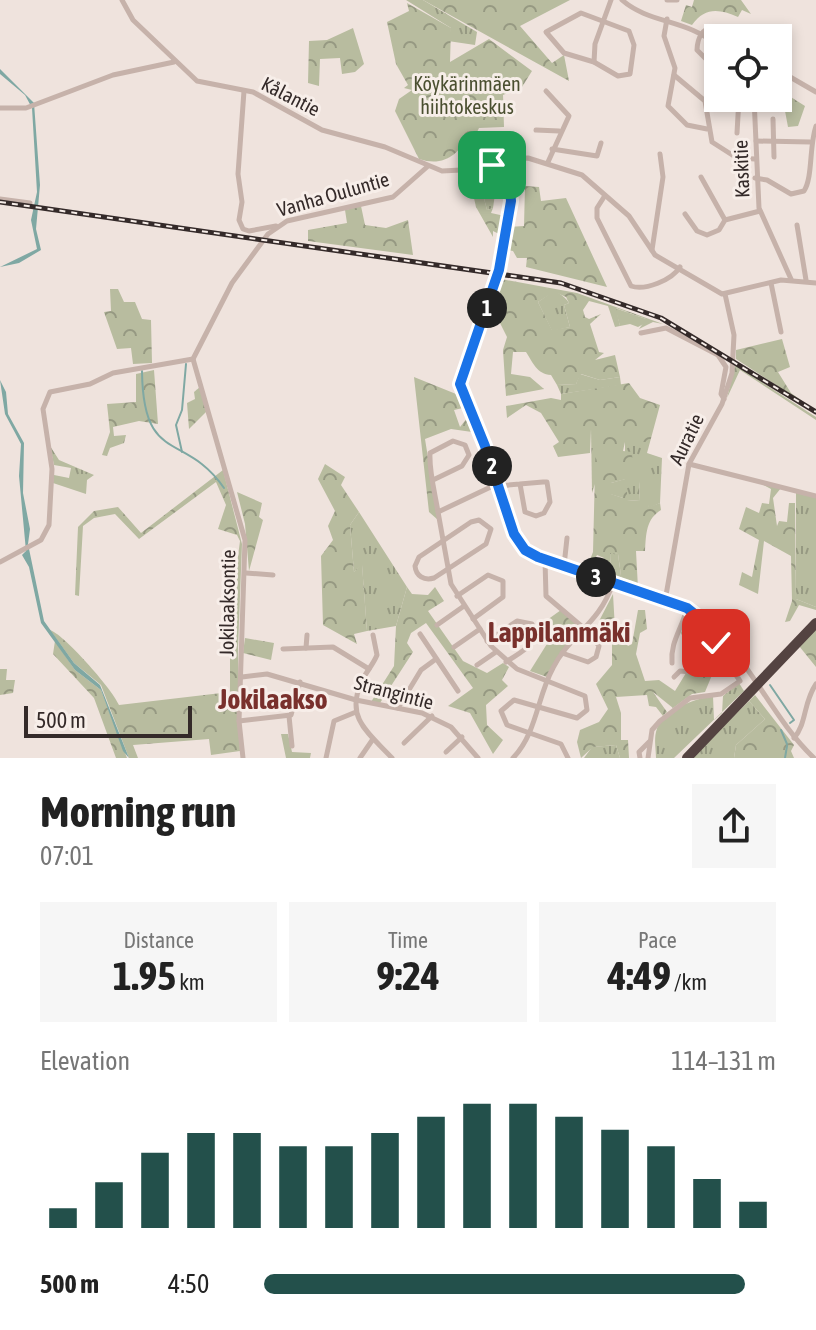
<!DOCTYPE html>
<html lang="en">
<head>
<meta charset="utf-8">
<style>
  :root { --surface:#fff; --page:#f6f6f6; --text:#222; --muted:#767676; --accent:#23504b }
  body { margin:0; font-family:"Asap Condensed",sans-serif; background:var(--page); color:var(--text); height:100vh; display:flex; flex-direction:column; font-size:30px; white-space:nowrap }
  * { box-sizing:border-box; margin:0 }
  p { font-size:26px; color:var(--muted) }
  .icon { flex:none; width:44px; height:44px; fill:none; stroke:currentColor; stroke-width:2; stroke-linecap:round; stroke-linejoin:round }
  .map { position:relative; height:758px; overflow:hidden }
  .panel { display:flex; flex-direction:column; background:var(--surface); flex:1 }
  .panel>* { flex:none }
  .fabs { position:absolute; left:704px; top:24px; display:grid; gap:16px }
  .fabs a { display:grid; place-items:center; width:88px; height:88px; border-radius:0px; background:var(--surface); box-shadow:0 4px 12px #0003; font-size:40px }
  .scale { position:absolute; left:24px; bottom:20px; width:168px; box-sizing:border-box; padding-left:8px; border:4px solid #342a29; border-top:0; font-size:22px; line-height:28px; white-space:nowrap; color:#342a29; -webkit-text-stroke:6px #f7eee9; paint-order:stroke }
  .pin { position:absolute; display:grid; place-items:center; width:68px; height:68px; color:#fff; margin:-34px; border-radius:16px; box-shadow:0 4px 12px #0006 }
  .km { position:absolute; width:40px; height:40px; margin:-20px; border-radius:50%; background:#222; color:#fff; font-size:22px; line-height:40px; text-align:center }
  .round { display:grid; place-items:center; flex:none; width:84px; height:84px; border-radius:0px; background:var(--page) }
  .overview { display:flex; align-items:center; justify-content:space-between; height:136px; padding:0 40px }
  h1 { font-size:44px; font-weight:700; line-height:60px }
  .metrics { display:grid; grid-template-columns:repeat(3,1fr); gap:12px; height:136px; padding:8px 40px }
  .metrics div { display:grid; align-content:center; border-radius:0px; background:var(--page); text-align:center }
  .metrics b { font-size:40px; font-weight:700 }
  .metrics small { font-size:22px; font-weight:400 }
  .metrics p { font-size:22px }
  .chart { height:224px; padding:16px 40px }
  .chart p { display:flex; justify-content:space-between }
  .chart svg { width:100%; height:144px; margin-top:8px; stroke:var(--accent); stroke-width:6 }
  ul { padding:0 40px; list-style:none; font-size:26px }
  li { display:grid; grid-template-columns:128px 96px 1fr; align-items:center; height:60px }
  li i { height:20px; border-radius:10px; background:var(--accent) }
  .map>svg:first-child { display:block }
  .grass { fill:url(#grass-tufts) }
  .forest { fill:url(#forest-crowns); fill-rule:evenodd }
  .water { fill:#7fa8a3 }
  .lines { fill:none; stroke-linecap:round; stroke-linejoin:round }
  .stream { stroke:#7fa8a3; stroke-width:2 }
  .minor { stroke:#c6b2aa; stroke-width:5 }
  .highway { stroke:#544341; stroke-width:10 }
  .rail-casing { stroke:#342a29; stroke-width:5 }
  .rail { stroke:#f7eee9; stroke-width:2; stroke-dasharray:6; stroke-linecap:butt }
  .route-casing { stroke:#fff; stroke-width:16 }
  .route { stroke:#1a73e8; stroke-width:10 }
  .labels { text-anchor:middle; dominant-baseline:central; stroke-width:6; stroke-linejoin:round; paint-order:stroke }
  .park-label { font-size:20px; fill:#4a4f30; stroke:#f7eee9 }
  .street-label { font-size:20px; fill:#342a29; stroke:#f7eee9 }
  .district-label { font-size:28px; font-weight:bold; fill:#79302c; stroke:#f7eee9 }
</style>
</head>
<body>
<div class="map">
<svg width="816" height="758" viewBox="0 0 816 758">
  <defs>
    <pattern id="grass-tufts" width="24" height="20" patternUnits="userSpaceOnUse" patternTransform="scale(2)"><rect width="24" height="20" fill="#b8bc9f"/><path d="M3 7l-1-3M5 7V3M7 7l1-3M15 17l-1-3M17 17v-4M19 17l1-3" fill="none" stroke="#969982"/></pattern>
    <pattern id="forest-crowns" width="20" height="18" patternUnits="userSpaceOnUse" patternTransform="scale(2)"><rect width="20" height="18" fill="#b8bc9f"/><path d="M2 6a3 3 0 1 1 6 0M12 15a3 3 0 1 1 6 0" fill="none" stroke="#969982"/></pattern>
  </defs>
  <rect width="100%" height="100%" fill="#efe3dd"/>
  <!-- grass -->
  <g class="grass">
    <polygon points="406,0 423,0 477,32 475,45 448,41 451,28"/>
    <polygon points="497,180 493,208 487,210 480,183"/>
    <path d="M 545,288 C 553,288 565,296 569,303 L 564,305 L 570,327 L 552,331 L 538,302 L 548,295 Z"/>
    <polygon points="615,308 646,319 647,322 638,327 630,324 620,326"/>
    <polygon points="580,374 600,380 620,377 621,385 561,394 557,385 576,384"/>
    <polygon points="591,429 596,429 596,481 592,493"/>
    <polygon points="625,441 650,442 647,453 662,458 660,503 649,508 639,481 640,501 627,500 627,486 623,498 610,494 611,483 625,479"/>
    <polygon points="50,446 59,460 94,475 87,480 86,494 53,483 54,475 69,478 71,468 54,465"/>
    <polygon points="796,492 816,498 816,607 796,599"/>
    <polygon points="359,512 407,587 396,626 367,631 362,565 354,572 350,525"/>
    <polygon points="610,552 618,554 622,583 611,580"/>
    <polygon points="687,612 692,615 716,652 702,651 701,657 693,655 689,635 683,628"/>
    <path d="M 739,683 L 744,691 L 674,758 L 656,758 C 656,750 654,740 656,732 C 661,710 694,699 713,696 L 714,720 L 722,713 L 723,696 Z"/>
    <polygon points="749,701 765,719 736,745 734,758 690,758"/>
    <polygon points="616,745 620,758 584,758 592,747"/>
  </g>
  <!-- forest -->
  <g class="forest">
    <polygon points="423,0 570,0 520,26 552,63 564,55 569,81"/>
    <path d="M 694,0 L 741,0 L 751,14 L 742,10 L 738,17 C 719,9 705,7 692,25 L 681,21 L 686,5 L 692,7 Z"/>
    <path d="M 407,3 L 451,28 L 450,62 L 489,39 L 532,71 L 522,87 L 503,95 L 504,127 L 479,128 L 476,134 L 468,135 C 459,155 443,167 419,159 L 395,111 L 399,99 L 412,90 L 404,88 L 408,85 L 396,64 L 387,22 L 409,11 Z"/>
    <polygon points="353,28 364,64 355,72 342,74 340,58 320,59 319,86 308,83 309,41 327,40"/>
    <polygon points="778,89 805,106 798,126 788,127 785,111 772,111 770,105 755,100 778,98"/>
    <polygon points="505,161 508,176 480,183 487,210 493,208 491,213 505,216 503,236 493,231 493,237 476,207 468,172"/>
    <polygon points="525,186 539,187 541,201 566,198 607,287 526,267 527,258 517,258 513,251 506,250 508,227 524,226"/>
    <polygon points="361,206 365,225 386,228 408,220 413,255 308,241 308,230 347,223 345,210"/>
    <path d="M 501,279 L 577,293 L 663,324 L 653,322 L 639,329 L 646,319 L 616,308 L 620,326 L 615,327 L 608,306 L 589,301 L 583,310 L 585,317 L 589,319 L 601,314 L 590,324 L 599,352 L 604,353 L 595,360 L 615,355 L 620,377 L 600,380 L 581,374 L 576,384 L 557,385 L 551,375 C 537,374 533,363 526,352 L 513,352 L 511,374 L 530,377 L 544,389 L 506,396 L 503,350 L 507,337 L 491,305 ZM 546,288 L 566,297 L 569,303 L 564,305 L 570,327 L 552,330 L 538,302 L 549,295 Z"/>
    <polygon points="110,289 118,289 124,302 135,302 142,319 151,320 152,363 133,364 131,348 117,349 104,312 111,311"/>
    <polygon points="782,339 790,367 778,372 791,393 816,411 736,359 736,350"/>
    <polygon points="735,365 816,417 816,420 740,370 727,398"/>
    <polygon points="154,370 158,424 139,421 113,427 114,436 126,435 124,443 110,448 107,456 102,455 110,432 107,404 136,402 136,374"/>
    <polygon points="414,377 461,396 463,408 454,410 460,427 468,417 473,419 491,474 472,432 451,429 425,439 438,520 429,512"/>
    <path d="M 629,383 L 640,398 L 660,405 L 650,442 L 625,442 L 623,451 L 632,452 L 633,472 L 627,473 L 626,479 L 611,483 L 611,494 L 623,498 L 623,486 L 627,486 L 627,500 L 640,501 L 639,480 L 643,480 L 649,507 L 660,503 L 661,510 C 646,519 646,534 645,551 L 636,551 L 638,588 L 622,583 L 618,554 L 610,553 L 611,580 L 605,578 L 604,558 L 597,555 L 589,571 L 586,570 L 593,552 L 596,430 L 591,429 L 590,453 L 558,457 L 553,446 L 559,442 L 541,413 L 526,405 L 507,418 L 506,406 L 551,398 L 561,400 L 561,394 Z"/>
    <polygon points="200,387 207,411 189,429 187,403 195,399 194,392"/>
    <polygon points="325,464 345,477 341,485 359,512 350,525 354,572 362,564 367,631 354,634 357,644 323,625 321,556 333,540 328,526 335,511 318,479"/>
    <path d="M 223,470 L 242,544 L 238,648 L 240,751 L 211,755 L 209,739 L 133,745 L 138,758 L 129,758 L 101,685 L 74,663 L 50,630 C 62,633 112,688 119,705 L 230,692 L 230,617 L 240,541 L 237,535 L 218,529 L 226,505 L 216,482 L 139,539 L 115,514 L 94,518 L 83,526 L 79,596 L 75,595 L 78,527 L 94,511 L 118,507 L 141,533 Z"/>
    <polygon points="758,482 781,488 773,498 777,526 779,521 787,522 789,503 795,503 796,599 816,607 816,610 799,605 790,621 785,622 792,601 791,556 764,541 758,594 739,585 742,572 752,577 759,540 739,529 746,507 759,513 762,503 769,504 771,489"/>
    <polygon points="237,492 262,503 259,517 263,520 249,571 245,524"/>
    <polygon points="407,587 412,594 428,595 435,587 444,601 428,611 463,661 487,673 503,663 509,667 502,680 508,686 486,705 487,725 503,740 493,754 470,713 448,706 473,688 426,623 411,633 407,643 413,652 380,703 371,702 394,666 396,626"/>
    <polygon points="613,594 615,629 628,646 632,644 638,610 645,610 647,629 640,633 636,654 645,681 659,680 675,691 686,673 693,671 696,666 681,633 683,628 689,635 693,655 700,657 702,651 716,652 726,665 712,675 705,692 692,694 673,708 653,692 667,712 663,716 656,707 649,706 647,695 616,697 621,713 621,740 628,740 629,758 620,758 616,745 593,747 581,758 577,742 580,730 599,722 608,709 596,684 612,665 612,637 598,623"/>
    <polygon points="561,610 583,629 561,653 547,677 530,671 550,639 547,620"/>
    <polygon points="692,615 719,638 709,637 712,647"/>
    <polygon points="816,627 816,667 799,646"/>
    <polygon points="245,638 274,643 271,660 243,653"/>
    <polygon points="55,641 75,670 101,690 127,758 116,758 94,698 53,654"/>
    <polygon points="0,669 7,669 6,680 15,680 13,693 0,695"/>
    <polygon points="755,695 794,745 791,751 794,758 734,758 736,745 765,719 749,701"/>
    <polygon points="281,734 288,734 292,752 311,753 310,758 286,758"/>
  </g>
  <!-- water -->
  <g class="water">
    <polygon points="0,69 34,103 40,185 36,229 41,250 19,263 0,267 37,249 31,220 37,192 32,108 25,95 0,74"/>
    <polygon points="0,380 6,392 8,414 24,443 23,493 30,529 28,544 44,621 74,663 100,685 129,758 123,751 101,690 75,670 41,623 29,567 22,555 26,551 19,476 21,444 5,414"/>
  </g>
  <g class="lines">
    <!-- stream -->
    <g class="stream">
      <path d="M 142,371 C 143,466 185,431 224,488"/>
      <polyline points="182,452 176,425 182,410 186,364"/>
      <polyline points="770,685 794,720 790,723"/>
      <polyline points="781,730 787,744"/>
      <polyline points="785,758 787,746"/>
    </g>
    <!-- minor -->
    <g class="minor">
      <polyline points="122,0 133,20 197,81 253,92 322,130 385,147 442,171 480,169 507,159 528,158 582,175 629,216 655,255 722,294 781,280 816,283"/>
      <path d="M 622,0 C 649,24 688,19 718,46"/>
      <polyline points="667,0 677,0"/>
      <polygon points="581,13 629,31 634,45 630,74 618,76 594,62 564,53 546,32"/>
      <polyline points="667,19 664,36 675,68 668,106 687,125 707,129"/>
      <polyline points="594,62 595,44 611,0"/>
      <polyline points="778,70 816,92"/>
      <path d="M 718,71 L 697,50 C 698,22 722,21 739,38"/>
      <polyline points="674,75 705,101 712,142 737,158 755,159"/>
      <polyline points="244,91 238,174 242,202 239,220 243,229 249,231 276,226"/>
      <polyline points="546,91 569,116 548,162"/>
      <polyline points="754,98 759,208 791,279"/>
      <polyline points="0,108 26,108 113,75 174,62"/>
      <polyline points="773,119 774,157"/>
      <polyline points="536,130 559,131"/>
      <polyline points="737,133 739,98"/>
      <polyline points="481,136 492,165"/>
      <polyline points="756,141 810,142"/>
      <polyline points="552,149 597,156 601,143"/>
      <path d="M 507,159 L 511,201 L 499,270 L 460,384 L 485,446 L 514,534 L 525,550 L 538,557 L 687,608 C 742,639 767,714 814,758"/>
      <polyline points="701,177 725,220"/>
      <path d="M 755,178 L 767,180 L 791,194 L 804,191 C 813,177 809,146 816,126"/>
      <path d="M 604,197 L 597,208 L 597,218 L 631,286 C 645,291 672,280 680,267"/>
      <polyline points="0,199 30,203"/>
      <polyline points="685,214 697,231 707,235 719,230 725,220 760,211"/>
      <polyline points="797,225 806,280"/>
      <polyline points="652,250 663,177 660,154"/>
      <polyline points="771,283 781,332"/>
      <polyline points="641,333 666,328 718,355 726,367 721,394 724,399"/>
      <polyline points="193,359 245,540 239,721 243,758"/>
      <polyline points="689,464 816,496"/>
      <path d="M 433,480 L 462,466 L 469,455 L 465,445 L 453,441 L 430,453 C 429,472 435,493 438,512"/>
      <polyline points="497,484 438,512 451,584 491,646 517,669 585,696 587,710 577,718 514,700 501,711 507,725 561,744 568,758"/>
      <polyline points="498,486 543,482 547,482 550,502 544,513 536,516 525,512 520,484"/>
      <path d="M 479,520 L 491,529 L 486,544 L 434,578 C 424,581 416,576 415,566 L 419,557 L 471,522 Z"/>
      <polyline points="545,560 546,596 586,630 599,646 596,657 588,662 562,653"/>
      <polyline points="0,562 41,540 49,525 52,469 43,409 50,392 90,384 113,373 193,359 232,283 268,234 287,221 393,197 427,167"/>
      <polyline points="564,566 567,538"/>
      <polyline points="246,573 273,575"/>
      <polyline points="457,596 488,575 503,581 503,597 473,619"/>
      <polyline points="665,601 689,464 722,404 732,373 734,335 725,294"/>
      <polyline points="437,625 464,606"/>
      <polyline points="420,634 458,691"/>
      <path d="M 373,635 L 377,655 C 373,665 365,673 361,683 C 345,719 370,734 392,758"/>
      <path d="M 487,641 L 517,621 L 532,624 C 543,643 520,652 506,662"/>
      <polyline points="454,647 480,629"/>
      <polyline points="306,648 307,635"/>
      <polyline points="283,649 333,647 369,669"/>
      <path d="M 672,663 C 670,642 682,629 687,608"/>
      <polyline points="477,665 496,652"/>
      <polyline points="242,677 267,674 356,700 422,713 451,727 478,758"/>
      <polyline points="674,677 680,671 716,674 729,666"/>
      <polyline points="398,708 421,670 436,659"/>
      <polyline points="289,716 292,746"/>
      <polyline points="239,721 291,715 300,682"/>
      <path d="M 794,738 C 807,723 803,703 816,684"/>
      <polyline points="404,743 432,716"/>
      <polyline points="446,752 462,737"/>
      <polyline points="326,758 334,721 356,712"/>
      <polyline points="360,758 373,739"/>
      <path d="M 513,758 C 537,733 537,697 553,668 C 570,634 599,625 613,583"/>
      <polyline points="640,758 639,752 649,742"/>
      <polyline points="648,758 652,730 660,721 690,698 721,694 740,681 716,645 723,637"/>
    </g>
    <!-- highway -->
    <polyline class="highway" points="687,758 816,623"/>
    <!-- rail casing -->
    <g class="rail-casing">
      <polyline id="rail" points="0,202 561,283 661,318 816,412"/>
    </g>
    <!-- rail -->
    <use href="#rail" class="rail"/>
  </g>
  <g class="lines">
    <!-- route casing -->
    <g class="route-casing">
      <polyline id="route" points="492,165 507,159 511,201 499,270 460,384 485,446 514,534 525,550 538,557 687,608 723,637 716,643"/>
    </g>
    <!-- route -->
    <use href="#route" class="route"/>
  </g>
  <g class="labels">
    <!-- park labels -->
    <g class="park-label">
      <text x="467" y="83">Köykärinmäen<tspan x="467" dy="23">hiihtokeskus</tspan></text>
    </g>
    <!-- street labels -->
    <g class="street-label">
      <text transform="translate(291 96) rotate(27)">Kålantie</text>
      <text transform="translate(741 169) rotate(-92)">Kaskitie</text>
      <text transform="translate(333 194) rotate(-16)">Vanha Ouluntie</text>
      <text transform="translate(686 439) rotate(-64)">Auratie</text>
      <text transform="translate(227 603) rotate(-89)">Jokilaaksontie</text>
      <text transform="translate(394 692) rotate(15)">Strangintie</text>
    </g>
    <!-- district labels -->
    <g class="district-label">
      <text x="559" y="632">Lappilanmäki</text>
      <text x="273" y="699">Jokilaakso</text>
    </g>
  </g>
</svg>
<div class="fabs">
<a><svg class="icon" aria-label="locate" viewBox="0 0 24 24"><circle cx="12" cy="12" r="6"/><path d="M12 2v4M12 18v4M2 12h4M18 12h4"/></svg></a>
</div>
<div class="scale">500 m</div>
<div class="pin" style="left:492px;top:165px;background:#1e9e55"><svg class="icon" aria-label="arrive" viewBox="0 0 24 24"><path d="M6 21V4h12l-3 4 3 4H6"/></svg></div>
<div class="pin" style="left:716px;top:643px;background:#d93025"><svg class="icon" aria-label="check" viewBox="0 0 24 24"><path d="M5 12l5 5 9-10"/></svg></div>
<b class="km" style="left:487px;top:308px">1</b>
<b class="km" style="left:492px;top:466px">2</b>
<b class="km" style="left:596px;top:577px">3</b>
</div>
<section class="panel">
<div class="overview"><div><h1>Morning run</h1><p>07:01</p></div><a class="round"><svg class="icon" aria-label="share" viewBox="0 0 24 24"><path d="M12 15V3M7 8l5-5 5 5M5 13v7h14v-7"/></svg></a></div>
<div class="metrics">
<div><p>Distance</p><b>1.95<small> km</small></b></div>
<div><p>Time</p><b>9:24</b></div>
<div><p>Pace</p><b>4:49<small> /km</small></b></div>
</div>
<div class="chart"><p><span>Elevation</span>114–131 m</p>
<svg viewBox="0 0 160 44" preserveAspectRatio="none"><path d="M5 44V38M15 44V30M25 44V21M35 44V15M45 44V15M55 44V19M65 44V19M75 44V15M85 44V10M95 44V6M105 44V6M115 44V10M125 44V14M135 44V19M145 44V29M155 44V36"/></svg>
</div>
<ul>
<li><b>500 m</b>4:50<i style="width:94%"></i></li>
</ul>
</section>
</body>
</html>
